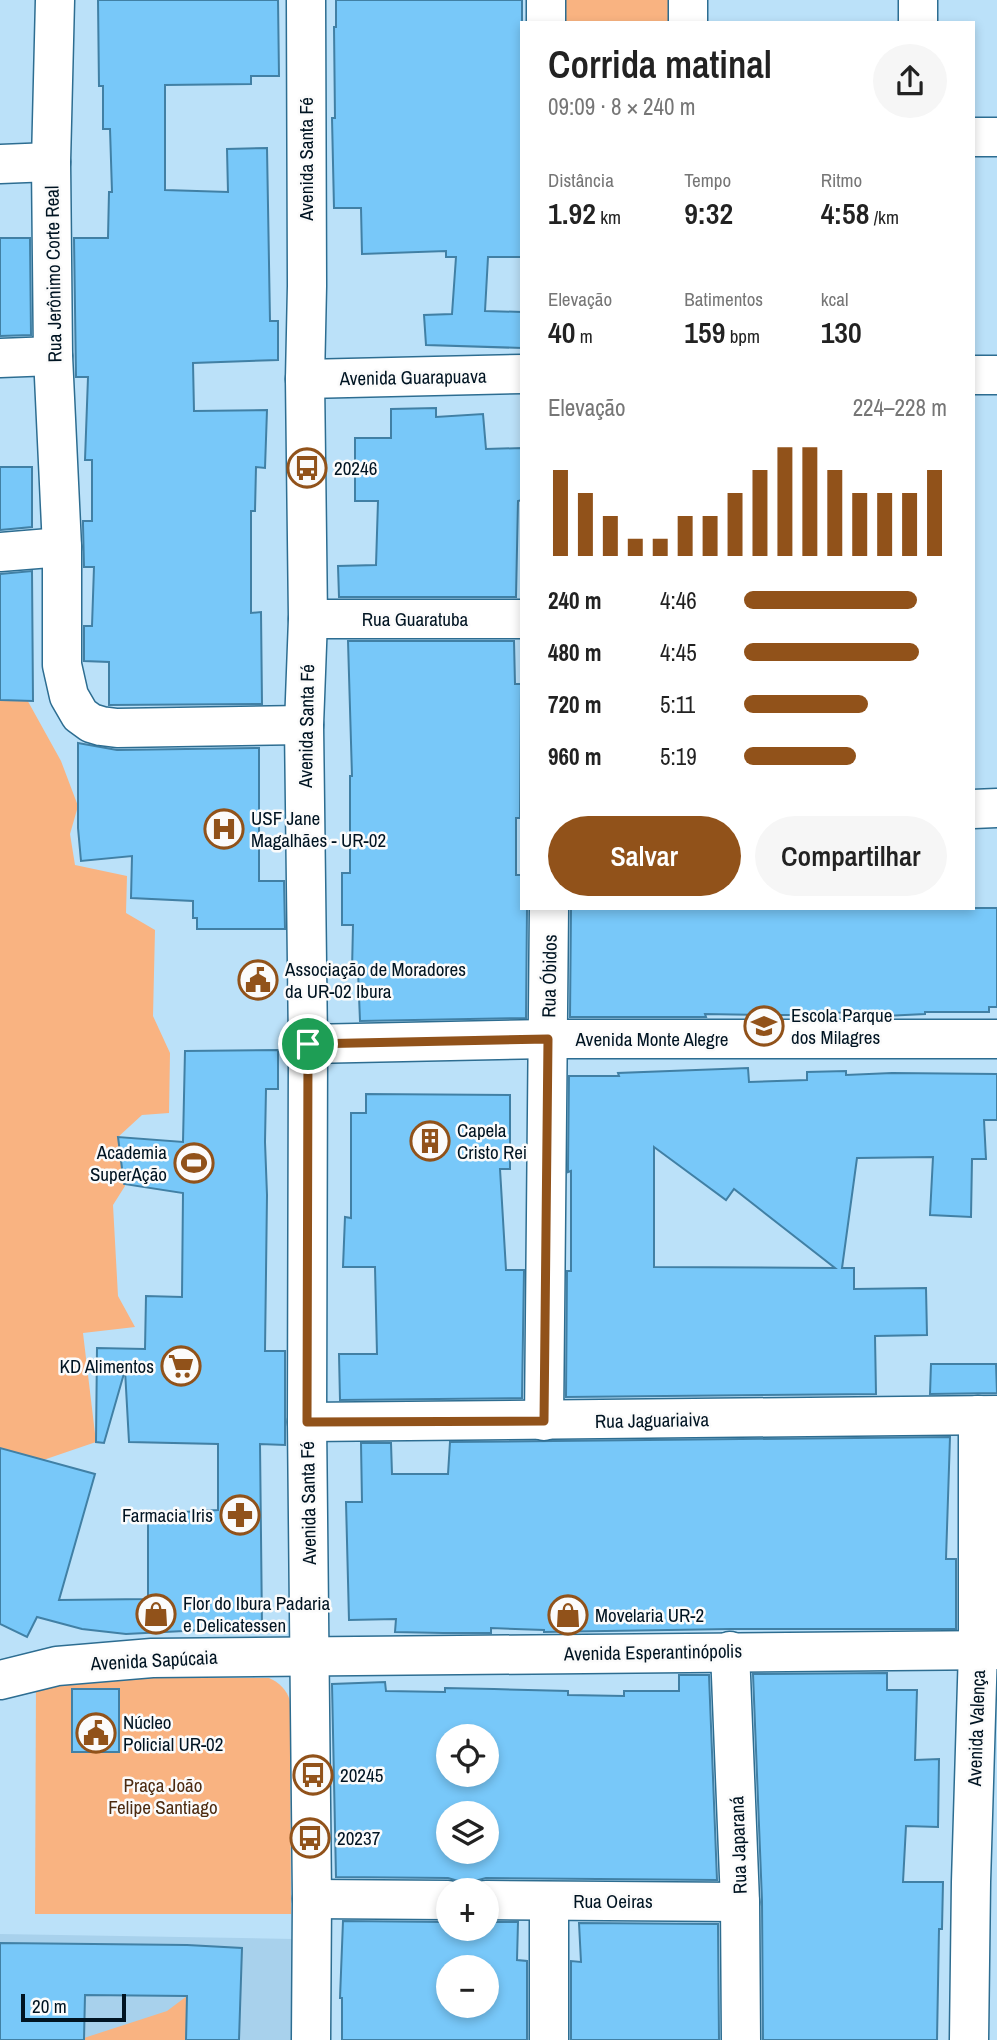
<!DOCTYPE html>
<html lang="pt">
<head>
<meta charset="utf-8">
<style>
  :root { --surface:#fff; --page:#f6f6f6; --text:#222; --muted:#767676; --accent:#91521a }
  body { margin:0; font-family:"Archivo Narrow",sans-serif; background:var(--page); color:var(--text); height:100vh; display:flex; flex-direction:column; font-size:26px; white-space:nowrap }
  * { box-sizing:border-box; margin:0 }
  p { font-size:23px; color:var(--muted) }
  .icon { flex:none; width:38px; height:38px; fill:none; stroke:currentColor; stroke-width:2; stroke-linecap:round; stroke-linejoin:round }
  .map { position:relative; flex:1; overflow:hidden }
  .panel { position:absolute; left:520px; top:21px; width:455px; height:889px; display:flex; flex-direction:column; background:var(--surface); border-radius:0px; box-shadow:0 4px 10px #0003 }
  .panel>* { flex:none }
  .controls { position:absolute; left:436px; top:1724px; display:grid; gap:14px }
  .controls a { display:grid; place-items:center; width:63px; height:63px; border-radius:50%; background:var(--surface); box-shadow:0 4px 10px #0003; font-size:35px }
  .scale { position:absolute; left:21px; bottom:18px; width:105px; box-sizing:border-box; padding-left:7px; border:4px solid #001422; border-top:0; font-size:19px; line-height:24px; white-space:nowrap; color:#001422; -webkit-text-stroke:5px #fbfbfb; paint-order:stroke }
  .pin { position:absolute; display:grid; place-items:center; width:60px; height:60px; color:#fff; margin:-30px; border:4px solid #fff; border-radius:50%; box-shadow:0 2px 7px #0007 }
  .round { display:grid; place-items:center; flex:none; width:74px; height:74px; border-radius:37px; background:var(--page) }
  .summary { display:flex; align-items:center; justify-content:space-between; height:119px; padding:0 28px }
  h1 { font-size:38px; font-weight:600; line-height:52px }
  .stats { display:grid; grid-template-columns:repeat(3,1fr); gap:10px; height:119px; padding:7px 28px }
  .stats div { display:grid; align-content:center }
  .stats b { font-size:30px; font-weight:600 }
  .stats small { font-size:19px; font-weight:400 }
  .stats p { font-size:19px }
  .chart { height:196px; padding:14px 28px }
  .chart p { display:flex; justify-content:space-between }
  .chart svg { width:100%; height:126px; margin-top:7px; stroke:var(--accent); stroke-width:6 }
  .button { display:flex; gap:14px; margin-top:auto; padding:14px 28px }
  .button a { flex:1; height:80px; border-radius:42px; background:var(--accent); color:#fff; font-size:28px; font-weight:600; line-height:80px; text-align:center }
  .button a+a { background:var(--page); color:var(--text) }
  ul { padding:0 28px; list-style:none; font-size:23px }
  li { display:grid; grid-template-columns:112px 84px 1fr; align-items:center; height:52px }
  li i { height:18px; border-radius:9px; background:var(--accent) }
  .map>svg:first-child { display:block }
  .built { fill:#a8d1ec }
  .green { fill:#f9b381 }
  .building { fill:#78c8f9; stroke:#4180a5; stroke-width:2; fill-rule:evenodd }
  .lines { fill:none; stroke-linecap:round; stroke-linejoin:round }
  .minor-casing { stroke:#2d6d91; stroke-width:41 }
  .major-casing { stroke:#2d6d91; stroke-width:41 }
  .minor { stroke:#fff; stroke-width:38 }
  .major { stroke:#fff; stroke-width:38 }
  .route-casing { stroke:#fff; stroke-width:14 }
  .route { stroke:#91521a; stroke-width:9 }
  .labels { text-anchor:middle; dominant-baseline:central; stroke-width:5; stroke-linejoin:round; paint-order:stroke }
  .street-label { font-size:19px; fill:#001422; stroke:#fbfbfb }
  .poi-label { font-size:19px; fill:#001422; stroke:#fbfbfb; text-anchor:start }
  .park-label { font-size:19px; fill:#4d2b10; stroke:#fbfbfb }
</style>
</head>
<body>
<div class="map">
<svg width="997" height="2040" viewBox="0 0 997 2040">
  <rect width="100%" height="100%" fill="#bbe1f9"/>
  <!-- built -->
  <polygon class="built" points="0,1934 294,1939 293,2040 0,2040"/>
  <!-- green -->
  <g class="green">
    <rect x="557" y="0" width="111" height="23"/>
    <polygon points="25,696 61,761 78,806 70,834 75,865 127,876 126,913 155,930 153,1016 170,1053 169,1113 142,1115 118,1137 125,1186 113,1205 118,1296 135,1327 83,1333 96,1442 14,1470 0,1471 0,700"/>
    <path d="M 125,1677 L 269,1678 C 279,1682 287,1690 290,1701 L 291,1914 L 35,1914 L 36,1683 Z"/>
    <polygon points="187,1996 186,2040 84,2040 84,2038 167,2011"/>
  </g>
  <!-- building -->
  <g class="building">
    <polygon points="98,0 278,0 279,76 251,76 251,84 165,85 165,190 228,192 227,149 267,148 270,321 278,321 278,360 193,363 194,411 267,410 265,468 256,467 255,511 251,511 251,613 261,612 262,704 109,705 109,662 84,661 84,626 92,626 94,567 84,567 83,525 83,521 92,521 92,460 85,460 88,377 76,377 74,238 108,238 109,192 112,192 110,129 103,129 103,86 99,86"/>
    <polygon points="336,0 522,0 522,257 488,257 485,311 522,312 522,348 426,345 424,315 452,314 456,257 446,257 446,251 362,254 361,208 334,208 332,118 335,118 334,27 336,27"/>
    <polygon points="0,238 30,238 31,335 0,336"/>
    <polygon points="436,408 436,417 483,414 486,449 522,448 522,500 518,501 516,597 339,597 338,566 376,565 378,501 355,501 355,438 391,438 391,409"/>
    <polygon points="0,467 32,467 32,527 0,530"/>
    <polygon points="32,571 33,701 0,700 0,574"/>
    <polygon points="348,641 514,641 515,684 521,684 520,818 516,818 516,875 522,875 522,908 527,908 526,1018 360,1021 358,971 352,971 353,925 342,925 342,873 350,873 350,776 352,776"/>
    <polygon points="78,743 117,750 259,748 259,881 284,881 285,929 197,929 197,918 193,918 193,901 131,898 132,856 81,861 78,828"/>
    <polygon points="571,908 997,908 997,1007 989,1007 989,1012 925,1012 925,1014 885,1016 885,1012 807,1013 807,1015 764,1015 705,1014 706,1017 570,1017"/>
    <polygon points="278,1050 278,1089 266,1089 265,1142 267,1195 265,1351 285,1351 285,1445 260,1444 262,1627 126,1634 82,1629 37,1617 27,1637 0,1624 0,1448 95,1474 59,1600 148,1599 148,1514 218,1510 218,1444 129,1442 125,1370 104,1443 96,1442 97,1348 145,1349 146,1296 182,1297 183,1193 124,1184 118,1137 183,1142 185,1051"/>
    <path d="M 748,1068 L 749,1082 L 807,1080 L 807,1072 L 846,1071 L 846,1075 L 892,1073 L 997,1074 L 997,1120 L 984,1120 L 986,1159 L 972,1159 L 971,1217 L 930,1215 L 933,1157 L 857,1158 L 842,1268 L 854,1268 L 854,1289 L 926,1288 L 927,1335 L 875,1336 L 876,1394 L 566,1397 L 567,1271 L 571,1271 L 571,1171 L 568,1172 L 568,1167 L 569,1076 L 619,1076 L 618,1073 ZM 654,1147 L 726,1200 L 734,1189 L 835,1268 L 654,1267 Z"/>
    <polygon points="366,1094 510,1095 510,1169 500,1169 506,1270 524,1270 522,1398 340,1400 339,1354 377,1354 375,1267 343,1267 345,1217 351,1218 351,1113 366,1113"/>
    <polygon points="931,1364 996,1364 997,1393 930,1394"/>
    <polygon points="950,1437 946,1559 956,1559 956,1629 730,1629 544,1632 544,1630 491,1628 491,1633 443,1633 395,1632 396,1619 349,1620 346,1502 362,1502 361,1443 391,1443 392,1474 448,1474 450,1442"/>
    <polygon points="887,1673 887,1690 917,1690 915,1760 939,1759 938,1827 906,1826 903,1882 943,1882 942,1929 939,1929 937,2040 763,2040 762,1901 753,1674"/>
    <path d="M 679,1675 L 709,1675 L 717,1880 L 486,1878 L 475,1881 L 467,1889 L 458,1881 L 448,1878 L 336,1877 L 332,1684 L 385,1682 L 386,1691 L 445,1692 L 445,1688 L 494,1689 L 568,1691 L 568,1695 L 624,1696 L 624,1691 L 679,1691 ZM 448,1736 L 486,1736 L 486,1774 L 448,1774 ZM 448,1813 L 486,1813 L 486,1852 L 448,1852 Z"/>
    <rect x="72" y="1689" width="47" height="63"/>
    <path d="M 343,1921 L 448,1922 L 448,1928 L 486,1928 L 486,1922 L 518,1922 L 517,1960 L 527,1961 L 527,2040 L 342,2040 L 342,1998 L 340,1998 ZM 448,1967 L 486,1967 L 486,2006 L 448,2006 Z"/>
    <polygon points="579,1923 718,1924 719,2040 571,2040 571,1961 581,1962"/>
    <polygon points="0,1943 187,1945 242,1948 239,2040 186,2040 187,1996 85,1995 84,2040 0,2040"/>
  </g>
  <g class="lines">
    <!-- minor casing -->
    <g class="minor-casing">
      <g id="minor">
        <polyline points="55,0 51,162 53,356 62,547 62,665 69,696 80,715 91,723 101,726 117,728 304,725"/>
        <polyline points="546,0 546,23"/>
        <polyline points="918,0 918,23"/>
        <polyline points="688,23 688,0"/>
        <polyline points="973,137 997,137"/>
        <polyline points="0,164 51,162"/>
        <polyline points="0,358 53,356"/>
        <polyline points="973,375 997,375"/>
        <polyline points="305,379 522,374"/>
        <polyline points="0,552 62,547"/>
        <polyline points="308,619 522,619"/>
        <polyline points="973,809 997,808"/>
        <polyline points="308,1044 548,1039 997,1039"/>
        <polyline points="544,1421 549,908"/>
        <polyline points="307,1422 997,1415"/>
        <polyline points="730,1651 740,1902 741,2040"/>
        <polyline points="0,1680 57,1666 152,1658 997,1650"/>
        <polyline points="312,1899 448,1900"/>
        <polyline points="486,1900 740,1902"/>
        <polyline points="549,1901 549,2040"/>
        <polyline points="969,2040 971,1882 978,1649 978,1415"/>
      </g>
    </g>
    <!-- major casing -->
    <g class="major-casing">
      <polyline id="major" points="306,0 307,286 305,379 308,619 304,725 308,1044 307,1422 312,1899 311,2040"/>
    </g>
    <!-- minor -->
    <use href="#minor" class="minor"/>
    <!-- major -->
    <use href="#major" class="major"/>
  </g>
  <g class="lines">
    <!-- route casing -->
    <g class="route-casing">
      <polygon id="route" points="548,1039 544,1421 307,1422 308,1044"/>
    </g>
    <!-- route -->
    <use href="#route" class="route"/>
  </g>
  <!-- icons -->
  <defs>
    <g id="bus-ring" transform="scale(2.0125)"><circle r="9.5" fill="#fbfbfb" stroke="#91521a" stroke-width="1.5"/><path d="M-5-6H5V4H4V6H2V4H-2V6H-4V4H-5ZM-3.5-4V0h7V-4ZM-3.5 1.2v1.5H-2V1.2ZM2 1.2v1.5H3.5V1.2Z" fill="#91521a"/></g>
    <g id="hospital-ring" transform="scale(2.0125)"><circle r="9.5" fill="#fbfbfb" stroke="#91521a" stroke-width="1.5"/><path d="M-5-5h3v3.5h4V-5h3V5h-3V1.5h-4V5h-3Z" fill="#91521a"/></g>
    <g id="civic-ring" transform="scale(2.0125)"><circle r="9.5" fill="#fbfbfb" stroke="#91521a" stroke-width="1.5"/><path d="M-.6-6.5H3V-4.5H.6V-3L4-1V1h2V6H-6V1h2V-1L-.6-3ZM-1.2 2.5V6h2.4V2.5Z" fill="#91521a"/></g>
    <g id="school-ring" transform="scale(2.0125)"><circle r="9.5" fill="#fbfbfb" stroke="#91521a" stroke-width="1.5"/><path d="M0-5L7-2L0 1L-7-2ZM-4 1L0 2.5L4 1V4Q0 6-4 4Z" fill="#91521a"/></g>
    <g id="building-ring" transform="scale(2.0125)"><circle r="9.5" fill="#fbfbfb" stroke="#91521a" stroke-width="1.5"/><path d="M-4-6H4V6H1V3H-1V6H-4ZM-2.5-4.3h1.7v1.8h-1.7ZM.8-4.3h1.7v1.8H.8ZM-2.5-1h1.7V.8h-1.7ZM.8-1h1.7V.8H.8Z" fill="#91521a"/></g>
    <g id="stadium-ring" transform="scale(2.0125)"><circle r="9.5" fill="#fbfbfb" stroke="#91521a" stroke-width="1.5"/><path d="M0-5a6.5 5 0 1 0 0 10a6.5 5 0 1 0 0-10ZM-3.5-1.8h7v3.6h-7Z" fill="#91521a"/></g>
    <g id="supermarket-ring" transform="scale(2.0125)"><circle r="9.5" fill="#fbfbfb" stroke="#91521a" stroke-width="1.5"/><path d="M-6-5.5h2.5l.6 2H6L4.5 2H-2.5L-4.4-4H-6ZM-1.5 3.2a1.3 1.3 0 1 0 .1 0ZM3 3.2a1.3 1.3 0 1 0 .1 0Z" fill="#91521a"/></g>
    <g id="pharmacy-ring" transform="scale(2.0125)"><circle r="9.5" fill="#fbfbfb" stroke="#91521a" stroke-width="1.5"/><path d="M-2-6h4v4h4v4h-4v4h-4v-4h-4v-4h4Z" fill="#91521a"/></g>
    <g id="shop-ring" transform="scale(2.0125)"><circle r="9.5" fill="#fbfbfb" stroke="#91521a" stroke-width="1.5"/><path d="M-5-2.5h2.3a2.7 3.5 0 0 1 5.4 0H5L5.5 6h-11ZM-1.5-2.5h3a1.5 2.3 0 0 0-3 0Z" fill="#91521a"/></g>
  </defs>
  <g fill-rule="evenodd">
    <use href="#bus-ring" x="307" y="468"/>
    <use href="#hospital-ring" x="224" y="829"/>
    <use href="#civic-ring" x="258" y="980"/>
    <use href="#school-ring" x="764" y="1026"/>
    <use href="#building-ring" x="430" y="1141"/>
    <use href="#stadium-ring" x="194" y="1163"/>
    <use href="#supermarket-ring" x="181" y="1366"/>
    <use href="#pharmacy-ring" x="240" y="1515"/>
    <use href="#shop-ring" x="156" y="1614"/>
    <use href="#shop-ring" x="568" y="1615"/>
    <use href="#civic-ring" x="96" y="1733"/>
    <use href="#bus-ring" x="313" y="1775"/>
    <use href="#bus-ring" x="310" y="1838"/>
  </g>
  <g class="labels">
    <!-- street labels -->
    <g class="street-label">
      <text transform="translate(306 159) rotate(-90)">Avenida Santa Fé</text>
      <text transform="translate(53 274) rotate(-91)">Rua Jerônimo Corte Real</text>
      <text transform="translate(413 377) rotate(-1)">Avenida Guarapuava</text>
      <text x="415" y="619">Rua Guaratuba</text>
      <text transform="translate(306 726) rotate(-89)">Avenida Santa Fé</text>
      <text transform="translate(549 976) rotate(-89)">Rua Óbidos</text>
      <text x="652" y="1039">Avenida Monte Alegre</text>
      <text transform="translate(652 1420) rotate(-1)">Rua Jaguariaiva</text>
      <text transform="translate(308 1503) rotate(-91)">Avenida Santa Fé</text>
      <text transform="translate(653 1652) rotate(-1)">Avenida Esperantinópolis</text>
      <text transform="translate(154 1660) rotate(-3)">Avenida Sapúcaia</text>
      <text transform="translate(976 1728) rotate(-88)">Avenida Valença</text>
      <text transform="translate(738 1845) rotate(-92)">Rua Japaraná</text>
      <text x="613" y="1901">Rua Oeiras</text>
    </g>
    <!-- poi labels -->
    <g class="poi-label">
      <text x="334" y="468">20246</text>
      <text x="251" y="818">USF Jane<tspan x="251" dy="22">Magalhães - UR-02</tspan></text>
      <text x="285" y="969">Associação de Moradores<tspan x="285" dy="22">da UR-02 Ibura</tspan></text>
      <text x="791" y="1015">Escola Parque<tspan x="791" dy="22">dos Milagres</tspan></text>
      <text x="457" y="1130">Capela<tspan x="457" dy="22">Cristo Rei</tspan></text>
      <text x="167" y="1152" text-anchor="end">Academia<tspan x="167" dy="22">SuperAção</tspan></text>
      <text x="154" y="1366" text-anchor="end">KD Alimentos</text>
      <text x="213" y="1515" text-anchor="end">Farmacia Iris</text>
      <text x="183" y="1603">Flor do Ibura Padaria<tspan x="183" dy="22">e Delicatessen</tspan></text>
      <text x="595" y="1615">Movelaria UR-2</text>
      <text x="123" y="1722">Núcleo<tspan x="123" dy="22">Policial UR-02</tspan></text>
      <text x="340" y="1775">20245</text>
      <text x="337" y="1838">20237</text>
    </g>
    <!-- park labels -->
    <g class="park-label">
      <text x="163" y="1785">Praça João<tspan x="163" dy="22">Felipe Santiago</tspan></text>
    </g>
  </g>
</svg>
<div class="controls">
<a><svg class="icon" aria-label="locate" viewBox="0 0 24 24"><circle cx="12" cy="12" r="6"/><path d="M12 2v4M12 18v4M2 12h4M18 12h4"/></svg></a>
<a><svg class="icon" aria-label="layers" viewBox="0 0 24 24"><path d="M12 4l9 5-9 5-9-5zM3 14l9 5 9-5"/></svg></a>
<a>+</a>
<a>−</a>
</div>
<div class="scale">20 m</div>
<div class="pin" style="left:308px;top:1044px;background:#1e9e55"><svg class="icon" aria-label="arrive" viewBox="0 0 24 24"><path d="M6 21V4h12l-3 4 3 4H6"/></svg></div>
<section class="panel">
<div class="summary"><div><h1>Corrida matinal</h1><p>09:09 · 8 × 240 m</p></div><a class="round"><svg class="icon" aria-label="share" viewBox="0 0 24 24"><path d="M12 15V3M7 8l5-5 5 5M5 13v7h14v-7"/></svg></a></div>
<div class="stats">
<div><p>Distância</p><b>1.92<small> km</small></b></div>
<div><p>Tempo</p><b>9:32</b></div>
<div><p>Ritmo</p><b>4:58<small> /km</small></b></div>
</div>
<div class="stats">
<div><p>Elevação</p><b>40<small> m</small></b></div>
<div><p>Batimentos</p><b>159<small> bpm</small></b></div>
<div><p>kcal</p><b>130</b></div>
</div>
<div class="chart"><p><span>Elevação</span>224–228 m</p>
<svg viewBox="0 0 160 44" preserveAspectRatio="none"><path d="M5 44V14M15 44V22M25 44V30M35 44V38M45 44V38M55 44V30M65 44V30M75 44V22M85 44V14M95 44V6M105 44V6M115 44V14M125 44V22M135 44V22M145 44V22M155 44V14"/></svg>
</div>
<ul>
<li><b>240 m</b>4:46<i style="width:85%"></i></li>
<li><b>480 m</b>4:45<i style="width:86%"></i></li>
<li><b>720 m</b>5:11<i style="width:61%"></i></li>
<li><b>960 m</b>5:19<i style="width:55%"></i></li>
</ul>
<div class="button"><a>Salvar</a><a>Compartilhar</a></div>
</section>
</div>
</body>
</html>
